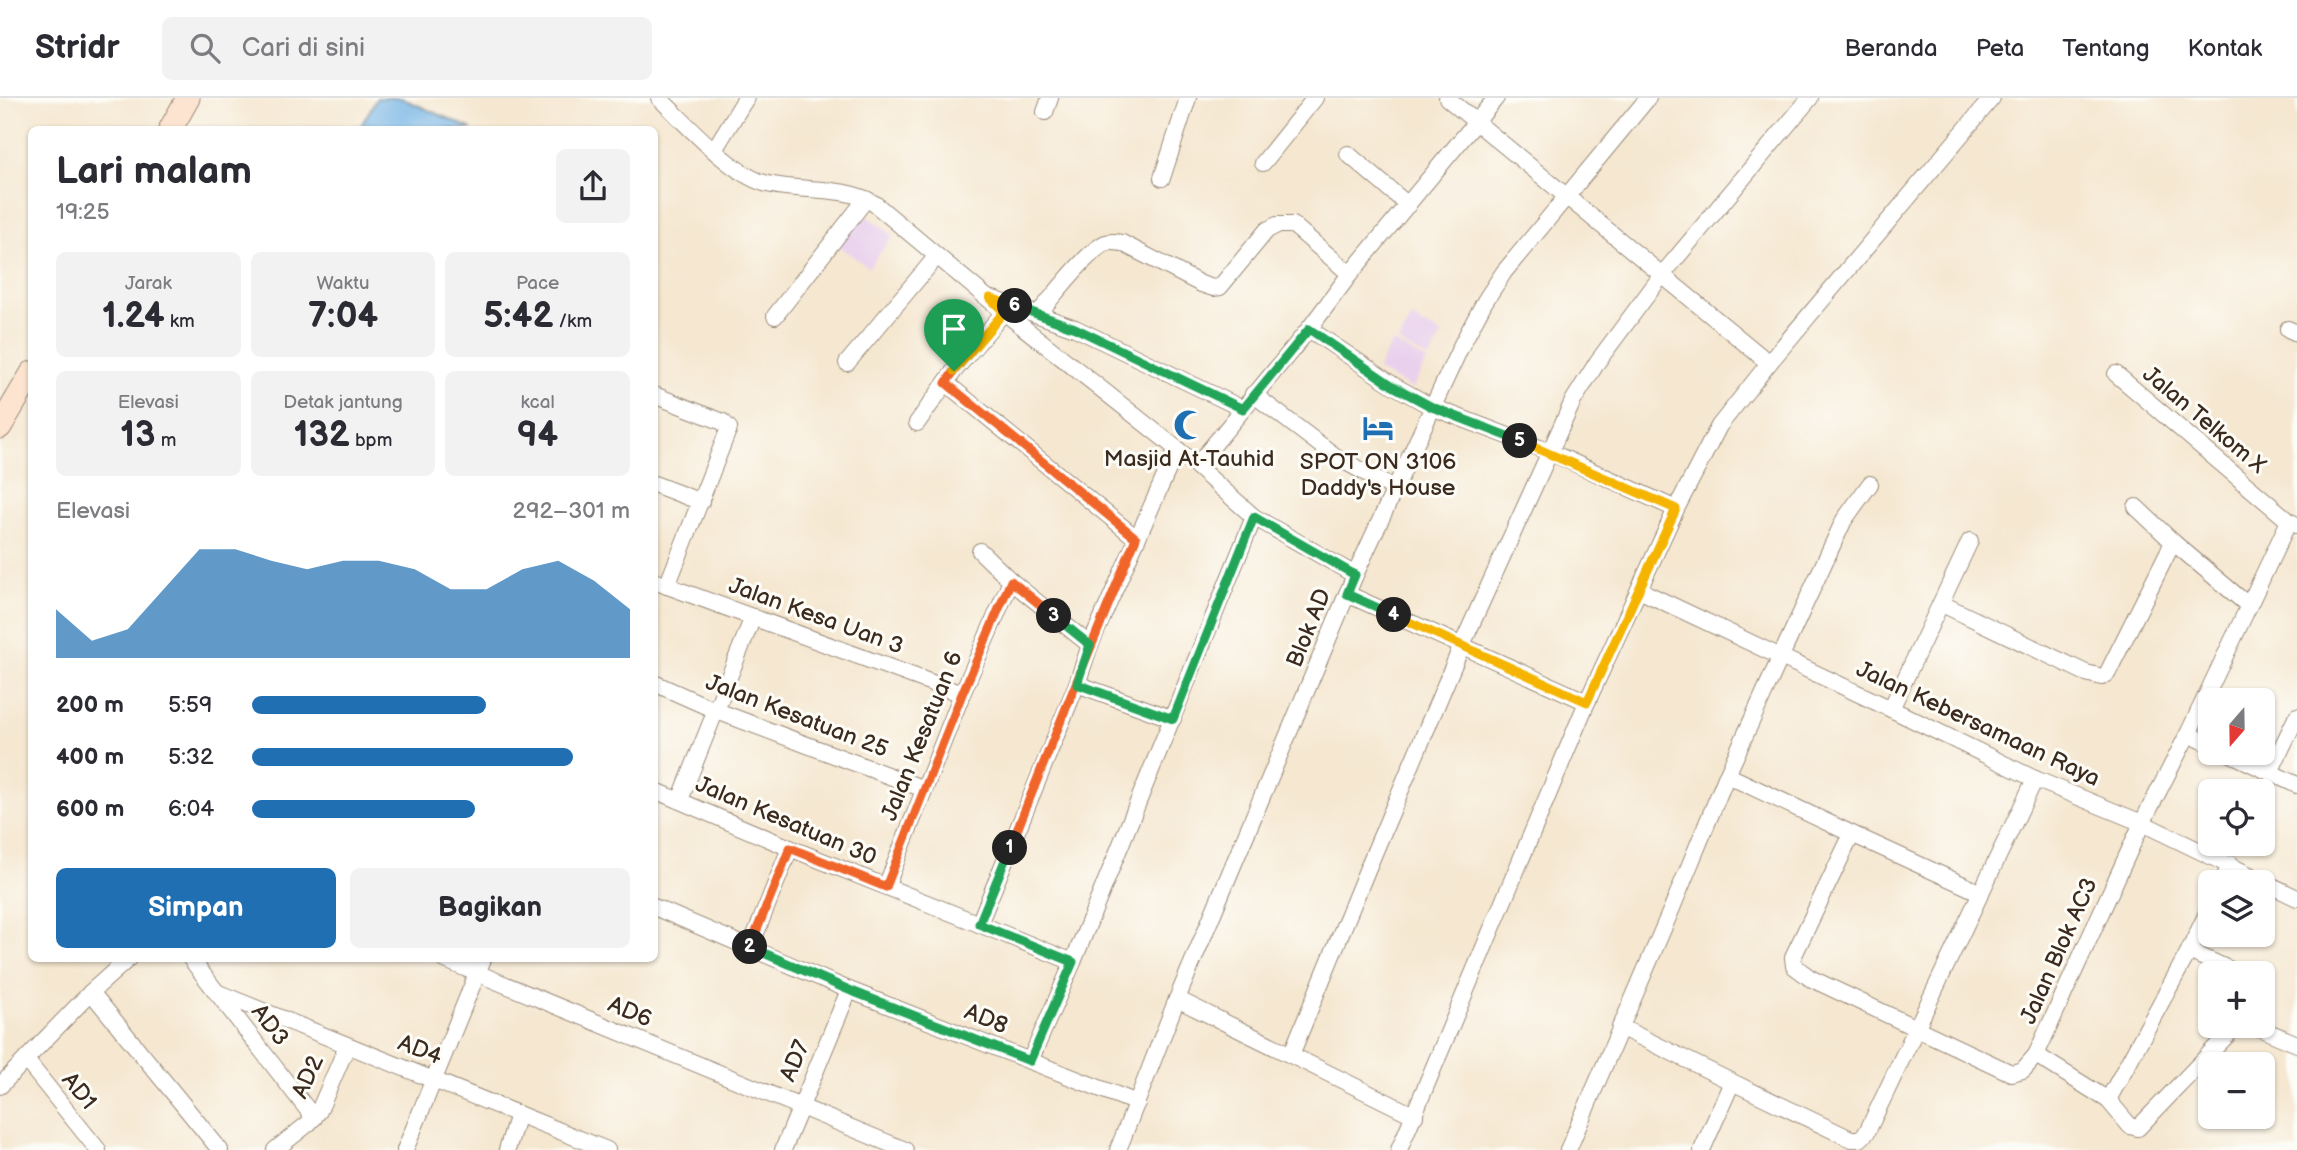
<!DOCTYPE html>
<html lang="id">
<head>
<meta charset="utf-8">
<style>
  :root { --surface:#fff; --page:#f2f2f3; --text:#2b2b33; --muted:#7c7c81; --line:#e1e1e2; --accent:#1f6fb2 }
  body { margin:0; font-family:"Balsamiq Sans",sans-serif; background:var(--page); color:var(--text); height:100vh; display:flex; flex-direction:column; font-size:26px; white-space:nowrap }
  * { box-sizing:border-box; margin:0 }
  p { font-size:23px; color:var(--muted) }
  .icon { flex:none; width:38px; height:38px; fill:none; stroke:currentColor; stroke-width:2; stroke-linecap:round; stroke-linejoin:round }
  .map { position:relative; flex:1; overflow:hidden }
  .side { position:absolute; left:28px; top:28px; width:630px; height:836px; display:flex; flex-direction:column; background:var(--surface); border-radius:10px; box-shadow:0 2px 5px #0004 }
  .side>* { flex:none }
  .needle { width:46px; rotate:200deg }
  .fabs { position:absolute; left:2198px; top:590px; display:grid; gap:14px }
  .fabs a { display:grid; place-items:center; width:77px; height:77px; border-radius:10px; background:var(--surface); box-shadow:0 2px 5px #0004; font-size:35px }
  .pin { position:absolute; display:grid; place-items:center; width:60px; height:60px; color:#fff; margin:-72px -30px; border-radius:50% 50% 50% 0; rotate:-45deg; box-shadow:0 0 7px #0007 }
  .pin .icon { rotate:45deg }
  .km { position:absolute; width:35px; height:35px; margin:-18px; border-radius:50%; background:#222; color:#fff; font-size:19px; line-height:35px; text-align:center }
  .round { display:grid; place-items:center; flex:none; width:74px; height:74px; border-radius:10px; background:var(--page) }
  .head { display:flex; align-items:center; justify-content:space-between; height:119px; padding:0 28px }
  h1 { font-size:38px; font-weight:800; line-height:52px }
  .stats { display:grid; grid-template-columns:repeat(3,1fr); gap:10px; height:119px; padding:7px 28px }
  .stats div { display:grid; align-content:center; border-radius:10px; background:var(--page); text-align:center }
  .stats b { font-size:35px; font-weight:800 }
  .stats small { font-size:19px; font-weight:400 }
  .stats p { font-size:19px }
  .chart { height:196px; padding:14px 28px }
  .chart p { display:flex; justify-content:space-between }
  .chart svg { width:100%; height:126px; margin-top:7px; fill:var(--accent); opacity:.7 }
  .action { display:flex; gap:14px; margin-top:auto; padding:14px 28px }
  .action a { flex:1; height:80px; border-radius:10px; background:var(--accent); color:#fff; font-size:28px; font-weight:800; line-height:80px; text-align:center }
  .action a+a { background:var(--page); color:var(--text) }
  ul { padding:0 28px; list-style:none; font-size:23px }
  li { display:grid; grid-template-columns:112px 84px 1fr; align-items:center; height:52px }
  li i { height:18px; border-radius:9px; background:var(--accent) }
  header { display:flex; align-items:center; gap:42px; box-sizing:border-box; height:98px; padding:0 35px; background:var(--surface); border-bottom:2px solid var(--line) }
  header strong { font-size:33px }
  nav { display:flex; gap:38px; margin-inline-start:auto; font-size:24px }
  .search { width:490px; height:63px; background:var(--page); display:flex; align-items:center; gap:18px; box-sizing:border-box; padding:0 24px; border-radius:10px; color:var(--muted); font-size:26px }
  .map>svg:first-child { display:block }
  .built { fill:#e9d1ed }
  .water { fill:#70b1e4; stroke:#566e81; stroke-width:2 }
  .lines { fill:none; stroke-linecap:round; stroke-linejoin:round }
  .street-casing { stroke:#988877; stroke-width:18 }
  .secondary-casing { stroke:#988877; stroke-width:25 }
  .street { stroke:#fff; stroke-width:16 }
  .secondary { stroke:#fde4d1; stroke-width:23 }
  .split-1-casing { stroke:#fff; stroke-width:14 }
  .split-2-casing { stroke:#fff; stroke-width:14 }
  .split-3-casing { stroke:#fff; stroke-width:14 }
  .split-4-casing { stroke:#fff; stroke-width:14 }
  .split-5-casing { stroke:#fff; stroke-width:14 }
  .split-6-casing { stroke:#fff; stroke-width:14 }
  .split-7-casing { stroke:#fff; stroke-width:14 }
  .split-1 { stroke:#f0652b; stroke-width:9 }
  .split-2 { stroke:#22a559; stroke-width:9 }
  .split-3 { stroke:#f0652b; stroke-width:9 }
  .split-4 { stroke:#22a559; stroke-width:9 }
  .split-5 { stroke:#f5b400; stroke-width:9 }
  .split-6 { stroke:#22a559; stroke-width:9 }
  .split-7 { stroke:#f5b400; stroke-width:9 }
  .labels { text-anchor:middle; dominant-baseline:central; stroke-width:6; stroke-linejoin:round; paint-order:stroke }
  .street-label { font-size:23px; fill:#3b2a1e; stroke:#fdfcf7 }
  .poi-label { font-size:23px; fill:#3b2a1e; stroke:#fdfcf7 }
</style>
</head>
<body>
<header>
<strong>Stridr</strong>
<div class="search"><svg class="icon" aria-label="search" viewBox="0 0 24 24"><circle cx="10" cy="10" r="6"/><path d="M15 15l6 6"/></svg>Cari di sini</div>
<nav><a>Beranda</a><a>Peta</a><a>Tentang</a><a>Kontak</a></nav>
</header>
<div class="map">
<svg width="2297" height="1052" viewBox="0 0 2297 1052">
  <rect width="100%" height="100%" fill="#fdfcf7"/>
  <filter id="ink" filterUnits="userSpaceOnUse"><feTurbulence type="fractalNoise" baseFrequency=".0143" numOctaves="2"/><feDisplacementMap in="SourceGraphic" scale="14" xChannelSelector="R" yChannelSelector="G"/><feConvolveMatrix kernelMatrix="1 2 1 2 8 2 1 2 1" color-interpolation-filters="sRGB"/></filter>
  <filter id="wash" filterUnits="userSpaceOnUse"><feTurbulence type="fractalNoise" baseFrequency=".00686" numOctaves="4" result="noise"/><feDisplacementMap in="SourceGraphic" scale="28" xChannelSelector="R" yChannelSelector="G"/><feGaussianBlur stdDeviation="1.57" result="paint"/><feColorMatrix in="noise" values="0 0 0 0 0 0 0 0 0 0 0 0 0 0 0 0 0 1.4 0 .05"/><feComposite in="paint" operator="in"/></filter>
  <g filter="url(#wash)">
    <rect width="100%" height="100%" fill="#f5e7d0"/>
    <!-- built -->
    <g class="built">
      <polygon points="860,113 893,137 869,170 836,146"/>
      <polygon points="1412,220 1442,237 1429,261 1398,244"/>
      <polygon points="1392,244 1427,263 1412,291 1377,272"/>
    </g>
    <!-- water -->
    <polygon class="water" points="377,0 401,0 472,31 359,31"/>
  </g>
  <g filter="url(#ink)">
    <g class="lines">
      <!-- street casing -->
      <g class="street-casing">
        <g id="street">
          <path d="M 659,0 C 686,25 730,75 764,85 C 799,95 843,86 875,106 L 1004,214 L 1177,351 L 1254,419 L 1355,477"/>
          <polyline points="1447,0 1769,265 1992,0"/>
          <polyline points="1045,14 1050,0"/>
          <polyline points="714,52 746,0"/>
          <polyline points="1348,56 1408,107"/>
          <polyline points="1263,65 1315,0"/>
          <polyline points="1162,80 1188,0"/>
          <polyline points="993,201 1075,230 1243,311"/>
          <path d="M 1038,216 C 1052,200 1088,152 1106,145 C 1111,143 1116,144 1122,145 L 1201,186 L 1213,190 L 1220,189 L 1267,132 L 1277,127 L 1293,127 L 1350,176"/>
          <polyline points="775,218 866,101"/>
          <polyline points="1309,231 1393,287 1432,309 1550,354 1676,411 1587,604 1347,496"/>
          <polyline points="2288,231 2297,235"/>
          <polyline points="847,265 937,158"/>
          <polyline points="2116,276 2289,423 2296,427"/>
          <polyline points="946,285 1136,440"/>
          <polyline points="1253,296 1335,358 1395,391"/>
          <polyline points="654,297 723,324 729,330 667,488"/>
          <polyline points="917,325 954,273 1004,214"/>
          <polyline points="1197,367 1309,231 1350,176 1496,0"/>
          <polyline points="654,386 701,404"/>
          <polyline points="2136,409 2173,444"/>
          <polyline points="1676,411 1719,328 1769,265"/>
          <polyline points="980,453 1011,483"/>
          <polyline points="654,483 962,596"/>
          <polyline points="1639,492 1891,611 2035,681 2142,725 2297,800"/>
          <polyline points="1942,506 2086,575 2102,579 2107,576 2173,444 2249,508"/>
          <polyline points="654,585 717,613 924,691"/>
          <polyline points="1077,586 1173,621"/>
          <polyline points="1891,611 1970,443"/>
          <polyline points="2188,636 2210,646"/>
          <polyline points="2227,654 2297,687"/>
          <polyline points="2270,674 2297,618"/>
          <polyline points="1727,677 1852,736"/>
          <polyline points="654,692 790,750 979,826"/>
          <polyline points="680,702 753,519"/>
          <polyline points="2222,784 2231,766"/>
          <polyline points="886,789 962,596 1011,483 1090,547"/>
          <polyline points="1981,795 1852,736 1793,859 1794,868 1810,880 2011,975 2023,972 2036,957"/>
          <polyline points="654,809 849,892 1137,1005"/>
          <polyline points="750,850 790,750"/>
          <polyline points="2189,853 2237,875"/>
          <polyline points="191,861 314,1020"/>
          <polyline points="443,861 905,1052"/>
          <polyline points="1073,864 1254,419"/>
          <polyline points="91,894 220,1052"/>
          <polyline points="216,894 607,1052"/>
          <polyline points="1177,901 1415,1018"/>
          <polyline points="2236,928 2138,1030 2130,1028 2108,1002 2036,957 2142,725 2188,636 2289,423"/>
          <polyline points="2254,928 2297,946"/>
          <polyline points="1620,929 1732,984"/>
          <polyline points="1291,957 1367,772 1462,547 1573,303 1598,263 1662,177 1810,0"/>
          <polyline points="26,962 98,1052"/>
          <polyline points="1030,963 1073,864 979,826 1077,586 1090,547 1177,351"/>
          <polyline points="0,988 91,894 128,861"/>
          <polyline points="2108,1002 2189,853 2210,809"/>
          <polyline points="275,1052 309,1025 319,1013 347,948"/>
          <polyline points="405,1052 483,861"/>
          <polyline points="507,1052 518,1016"/>
          <polyline points="783,1052 849,892"/>
          <polyline points="1118,1052 1177,901 1355,477 1462,246 1485,203 1504,174 1648,0"/>
          <polyline points="1399,1052 1587,604"/>
          <polyline points="1568,1052 1672,810 1727,677 1781,558 1844,422 1870,386"/>
          <polyline points="1702,1052 1732,984 1851,1041 1860,1041 1867,1034 2035,681"/>
        </g>
      </g>
      <!-- secondary casing -->
      <g class="secondary-casing">
        <g id="secondary">
          <polyline points="170,32 188,0"/>
          <polyline points="0,329 32,275"/>
        </g>
      </g>
      <!-- street -->
      <use href="#street" class="street"/>
      <!-- secondary -->
      <use href="#secondary" class="secondary"/>
    </g>
  </g>
  <g class="lines" filter="url(#ink)">
    <!-- split-1 casing -->
    <g class="split-1-casing">
      <path id="split-1" d="M 954,273 L 946,285 L 1136,440 C 1093,543 1051,646 1010,750"/>
    </g>
    <!-- split-2 casing -->
    <g class="split-2-casing">
      <polyline id="split-2" points="750,849 849,892 1030,963 1073,864 979,826 1010,750"/>
    </g>
    <!-- split-3 casing -->
    <g class="split-3-casing">
      <polyline id="split-3" points="750,849 790,750 886,789 962,596 1011,483 1054,518"/>
    </g>
    <!-- split-4 casing -->
    <g class="split-4-casing">
      <polyline id="split-4" points="1054,518 1090,547 1077,586 1173,621 1254,419 1355,477 1347,496 1394,517"/>
    </g>
    <!-- split-5 casing -->
    <g class="split-5-casing">
      <polyline id="split-5" points="1394,517 1587,604 1676,411 1520,343"/>
    </g>
    <!-- split-6 casing -->
    <g class="split-6-casing">
      <polyline id="split-6" points="1015,208 1075,230 1243,311 1309,231 1393,288 1432,309 1520,343"/>
    </g>
    <!-- split-7 casing -->
    <g class="split-7-casing">
      <polyline id="split-7" points="954,273 1004,214 990,200 1015,208"/>
    </g>
    <!-- split-1 -->
    <use href="#split-1" class="split-1"/>
    <!-- split-2 -->
    <use href="#split-2" class="split-2"/>
    <!-- split-3 -->
    <use href="#split-3" class="split-3"/>
    <!-- split-4 -->
    <use href="#split-4" class="split-4"/>
    <!-- split-5 -->
    <use href="#split-5" class="split-5"/>
    <!-- split-6 -->
    <use href="#split-6" class="split-6"/>
    <!-- split-7 -->
    <use href="#split-7" class="split-7"/>
  </g>
  <!-- icons -->
  <defs>
    <g id="mosque-bare" transform="scale(2.415)"><path d="M3.5-4.9A6 6 0 1 0 3.5 4.9A5 5 0 1 1 3.5-4.9Z" fill="#1f6fb2" stroke="#fdfcf7" stroke-width="2.5" paint-order="stroke"/></g>
    <g id="hotel-bare" transform="scale(2.415)"><path d="M-6-4.5h1.5V1H6V5H4.5V3h-9V5H-6ZM-4 0a1.8 1.8 0 1 1 3.6 0ZM.5 0V-2.5h3Q6-2.5 6 0Z" fill="#1f6fb2" stroke="#fdfcf7" stroke-width="2.5" paint-order="stroke"/></g>
  </defs>
  <g fill-rule="evenodd">
    <use href="#mosque-bare" x="1189" y="327"/>
    <use href="#hotel-bare" x="1378" y="330"/>
  </g>
  <g class="labels">
    <!-- street labels -->
    <g class="street-label">
      <text transform="translate(2204 322) rotate(40)">Jalan Telkom X</text>
      <text transform="translate(816 518) rotate(20)">Jalan Kesa Uan 3</text>
      <text transform="translate(1309 530) rotate(-68)">Blok AD</text>
      <text transform="translate(797 618) rotate(21)">Jalan Kesatuan 25</text>
      <text transform="translate(1978 626) rotate(25)">Jalan Kebersamaan Raya</text>
      <text transform="translate(922 638) rotate(-68)">Jalan Kesatuan 6</text>
      <text transform="translate(786 723) rotate(23)">Jalan Kesatuan 30</text>
      <text transform="translate(2059 853) rotate(-66)">Jalan Blok AC3</text>
      <text transform="translate(630 914) rotate(23)">AD6</text>
      <text transform="translate(986 921) rotate(22)">AD8</text>
      <text transform="translate(270 927) rotate(52)">AD3</text>
      <text transform="translate(420 952) rotate(21)">AD4</text>
      <text transform="translate(795 963) rotate(-67)">AD7</text>
      <text transform="translate(308 979) rotate(-66)">AD2</text>
      <text transform="translate(79 993) rotate(51)">AD1</text>
    </g>
    <!-- poi labels -->
    <g class="poi-label">
      <text x="1189" y="361">Masjid At-Tauhid</text>
      <text x="1378" y="364">SPOT ON 3106<tspan x="1378" dy="26">Daddy's House</tspan></text>
    </g>
  </g>
</svg>
<div class="fabs">
<a><svg class="needle" viewBox="-14 -14 28 28"><path d="M0-13l5 13h-10z" fill="#e53935"/><path d="M0 13l5-13h-10z" fill="#7c7c81"/></svg></a>
<a><svg class="icon" aria-label="locate" viewBox="0 0 24 24"><circle cx="12" cy="12" r="6"/><path d="M12 2v4M12 18v4M2 12h4M18 12h4"/></svg></a>
<a><svg class="icon" aria-label="layers" viewBox="0 0 24 24"><path d="M12 4l9 5-9 5-9-5zM3 14l9 5 9-5"/></svg></a>
<a>+</a>
<a>−</a>
</div>
<div class="pin" style="left:954px;top:273px;background:#1e9e55"><svg class="icon" aria-label="arrive" viewBox="0 0 24 24"><path d="M6 21V4h12l-3 4 3 4H6"/></svg></div>
<b class="km" style="left:1010px;top:750px">1</b>
<b class="km" style="left:750px;top:849px">2</b>
<b class="km" style="left:1054px;top:518px">3</b>
<b class="km" style="left:1394px;top:517px">4</b>
<b class="km" style="left:1520px;top:343px">5</b>
<b class="km" style="left:1015px;top:208px">6</b>
<section class="side">
<div class="head"><div><h1>Lari malam</h1><p>19:25</p></div><a class="round"><svg class="icon" aria-label="share" viewBox="0 0 24 24"><path d="M12 15V3M7 8l5-5 5 5M5 13v7h14v-7"/></svg></a></div>
<div class="stats">
<div><p>Jarak</p><b>1.24<small> km</small></b></div>
<div><p>Waktu</p><b>7:04</b></div>
<div><p>Pace</p><b>5:42<small> /km</small></b></div>
</div>
<div class="stats">
<div><p>Elevasi</p><b>13<small> m</small></b></div>
<div><p>Detak jantung</p><b>132<small> bpm</small></b></div>
<div><p>kcal</p><b>94</b></div>
</div>
<div class="chart"><p><span>Elevasi</span>292–301 m</p>
<svg viewBox="0 0 160 44" preserveAspectRatio="none"><path d="M0 44V27L10 38L20 34L30 20L40 6L50 6L60 10L70 13L80 10L90 10L100 13L110 20L120 20L130 13L140 10L150 17L160 27V44z"/></svg>
</div>
<ul>
<li><b>200 m</b>5:59<i style="width:62%"></i></li>
<li><b>400 m</b>5:32<i style="width:85%"></i></li>
<li><b>600 m</b>6:04<i style="width:59%"></i></li>
</ul>
<div class="action"><a>Simpan</a><a>Bagikan</a></div>
</section>
</div>
</body>
</html>
